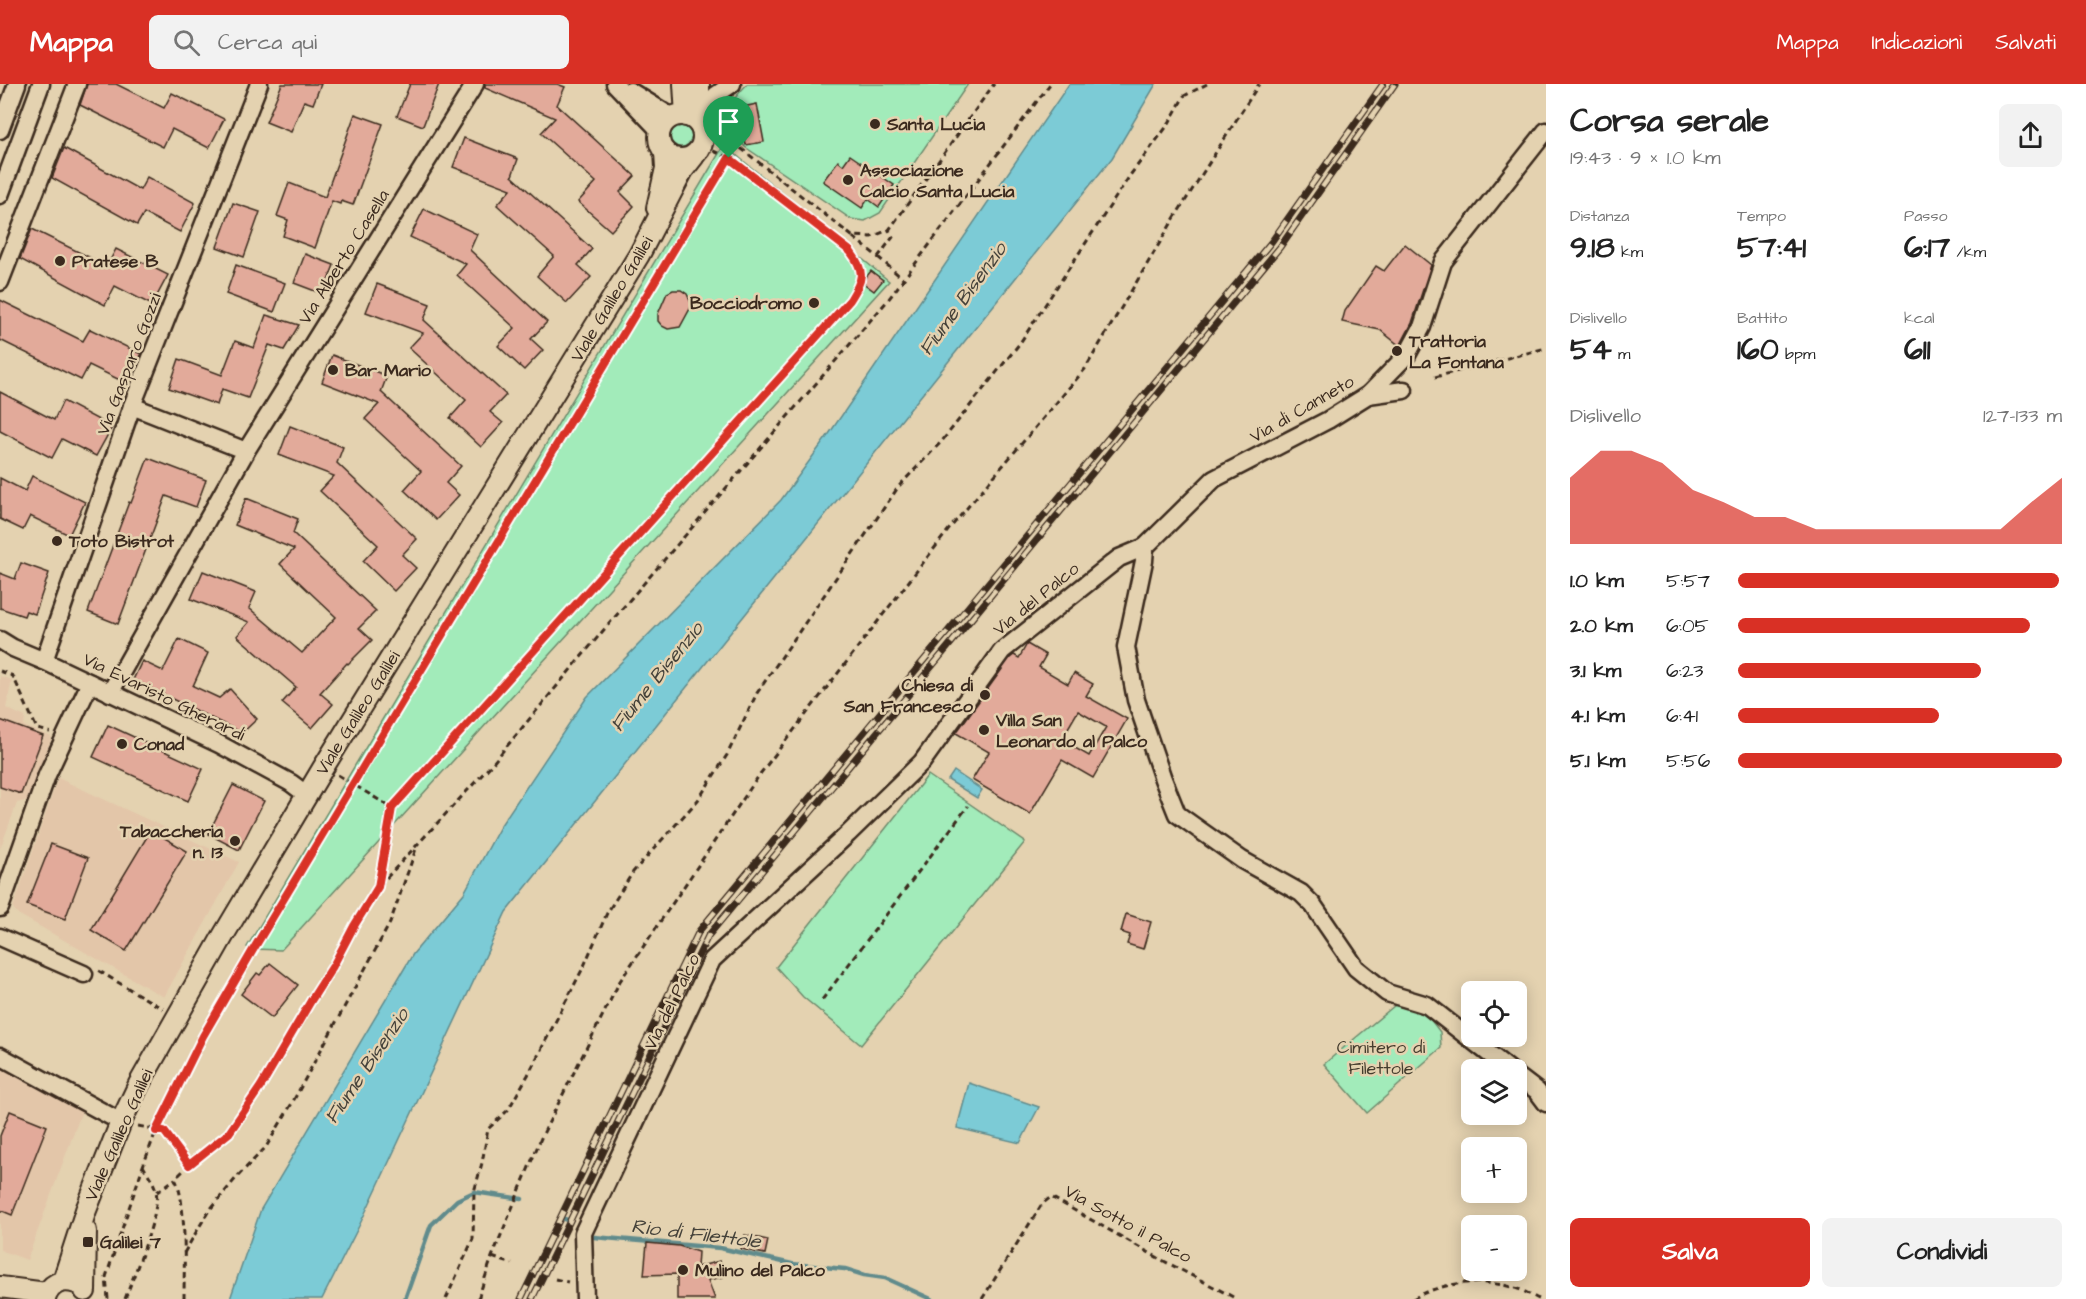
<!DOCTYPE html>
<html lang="it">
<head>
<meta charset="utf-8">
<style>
  :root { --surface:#fff; --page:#f2f2f2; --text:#222; --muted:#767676; --accent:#d93025 }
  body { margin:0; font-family:"Architects Daughter",sans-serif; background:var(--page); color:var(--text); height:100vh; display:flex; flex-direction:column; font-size:22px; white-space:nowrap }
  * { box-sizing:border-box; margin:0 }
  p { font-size:20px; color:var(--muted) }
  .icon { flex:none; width:33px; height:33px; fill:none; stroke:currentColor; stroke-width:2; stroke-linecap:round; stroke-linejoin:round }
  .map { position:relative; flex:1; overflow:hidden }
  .drawer { display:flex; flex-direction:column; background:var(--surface); width:540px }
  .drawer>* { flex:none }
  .buttons { position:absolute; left:1461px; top:897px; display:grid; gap:12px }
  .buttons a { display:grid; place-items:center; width:66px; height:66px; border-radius:9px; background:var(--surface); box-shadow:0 3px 15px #0003; font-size:30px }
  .pin { position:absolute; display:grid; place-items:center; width:51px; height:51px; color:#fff; margin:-62px -26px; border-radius:50% 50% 50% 0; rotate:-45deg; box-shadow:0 0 6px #0007 }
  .pin .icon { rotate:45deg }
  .round { display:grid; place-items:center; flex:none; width:63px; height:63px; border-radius:9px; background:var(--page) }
  .headline { display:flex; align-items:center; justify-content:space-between; height:102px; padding:0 24px }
  h1 { font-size:33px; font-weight:800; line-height:45px }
  .metrics { display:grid; grid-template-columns:repeat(3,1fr); gap:9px; height:102px; padding:6px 24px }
  .metrics div { display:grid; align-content:center }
  .metrics b { font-size:30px; font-weight:800 }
  .metrics small { font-size:16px; font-weight:400 }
  .metrics p { font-size:16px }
  .chart { height:168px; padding:12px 24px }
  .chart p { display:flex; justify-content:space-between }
  .chart svg { width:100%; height:108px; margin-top:6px; fill:var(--accent); opacity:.7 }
  .button { display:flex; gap:12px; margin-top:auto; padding:12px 24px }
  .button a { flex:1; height:69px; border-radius:9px; background:var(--accent); color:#fff; font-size:24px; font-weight:800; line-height:69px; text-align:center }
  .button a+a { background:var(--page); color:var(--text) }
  ul { padding:0 24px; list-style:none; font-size:20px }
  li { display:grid; grid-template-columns:96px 72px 1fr; align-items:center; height:45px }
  li i { height:15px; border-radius:8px; background:var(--accent) }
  header { display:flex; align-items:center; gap:36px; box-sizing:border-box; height:84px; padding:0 30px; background:var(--accent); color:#fff }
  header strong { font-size:28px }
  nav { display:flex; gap:33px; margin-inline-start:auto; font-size:21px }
  .search { width:420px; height:54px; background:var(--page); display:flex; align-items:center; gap:15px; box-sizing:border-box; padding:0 21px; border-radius:9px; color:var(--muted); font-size:22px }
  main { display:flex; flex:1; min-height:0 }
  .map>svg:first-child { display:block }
  .built { fill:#e3c6a9 }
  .green { fill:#a2ebba; stroke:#6e8a6c; stroke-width:1.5 }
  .water { fill:#7bcbd6; stroke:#618b8c; stroke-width:1.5 }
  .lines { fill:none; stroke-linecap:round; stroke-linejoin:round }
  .stream { stroke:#618b8c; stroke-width:4.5 }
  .building { fill:#e2aa9a; stroke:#3b2a1e; stroke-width:1.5; fill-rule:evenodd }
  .minor-casing { stroke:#3b2a1e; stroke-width:21 }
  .major-casing { stroke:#3b2a1e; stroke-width:24 }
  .path { stroke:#3b2a1e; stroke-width:3; stroke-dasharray:6 4.5; stroke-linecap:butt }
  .minor { stroke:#e4d2b0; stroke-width:16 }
  .major { stroke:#e4d2b0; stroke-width:20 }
  .rail-casing { stroke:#3b2a1e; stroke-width:7 }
  .rail { stroke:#e4d2b0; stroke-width:4.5; stroke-dasharray:14; stroke-linecap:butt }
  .route-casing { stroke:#fff; stroke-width:12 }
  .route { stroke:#d93025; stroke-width:8 }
  .poi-dot { fill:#3b2a1e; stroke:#e4d2b0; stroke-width:2 }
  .labels { text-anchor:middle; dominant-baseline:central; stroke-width:5; stroke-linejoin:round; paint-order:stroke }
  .poi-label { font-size:18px; font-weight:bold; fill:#3b2a1e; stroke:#e4d2b0; text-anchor:start }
  .street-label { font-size:18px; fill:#3b2a1e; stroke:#e4d2b0 }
  .park-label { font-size:18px; fill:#453d2e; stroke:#e4d2b0 }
  .water-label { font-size:20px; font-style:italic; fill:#45423a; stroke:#e4d2b0 }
</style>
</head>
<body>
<header>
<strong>Mappa</strong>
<div class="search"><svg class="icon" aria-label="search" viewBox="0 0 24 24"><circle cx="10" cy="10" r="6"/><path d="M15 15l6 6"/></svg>Cerca qui</div>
<nav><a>Mappa</a><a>Indicazioni</a><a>Salvati</a></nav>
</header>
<main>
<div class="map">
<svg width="1546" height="1215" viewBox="0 0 1546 1215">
  <rect width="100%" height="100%" fill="#e4d2b0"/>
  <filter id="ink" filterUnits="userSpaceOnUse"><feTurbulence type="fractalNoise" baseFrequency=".0167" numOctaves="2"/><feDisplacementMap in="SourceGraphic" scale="12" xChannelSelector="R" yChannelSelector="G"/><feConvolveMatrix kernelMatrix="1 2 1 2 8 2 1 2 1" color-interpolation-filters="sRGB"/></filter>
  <g filter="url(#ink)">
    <!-- built -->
    <g class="built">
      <polygon points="0,592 12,596 6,624 25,633 24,642 52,653 28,716 17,719 0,765"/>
      <polygon points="58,694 239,778 164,913 18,830 13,824"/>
      <polygon points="0,980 83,1024 27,1176 0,1166"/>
    </g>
    <!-- green -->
    <g class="green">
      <polygon points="747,0 968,0 880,129 865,137 851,135 745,63 732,47 734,15"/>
      <circle cx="681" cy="52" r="11"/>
      <polygon points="724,61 889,197 281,866 253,865 247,863"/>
      <polygon points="928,691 1025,758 861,961 803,913 776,883"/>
      <polygon points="1400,917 1423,926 1440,948 1441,964 1367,1029 1324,980"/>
    </g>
    <!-- water -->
    <g class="water">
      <polygon points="1069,0 1156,0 1112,74 506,828 359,1142 322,1215 230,1215 261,1125 413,870 464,809 501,741 587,613 781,416 829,350"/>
      <polygon points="954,687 982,706 977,714 948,696"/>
      <polygon points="969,999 1039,1023 1020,1059 957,1044"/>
    </g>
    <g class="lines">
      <!-- stream -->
      <g class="stream">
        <polyline points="564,1135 571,1137"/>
        <polyline points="594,1153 720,1164 792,1180 845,1185 864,1191 885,1194 931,1215"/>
        <polyline points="405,1215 431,1141 457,1116 474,1108 522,1115"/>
      </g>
    </g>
    <!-- building -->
    <g class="building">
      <polygon points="87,0 116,0 164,24 172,9 224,35 209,64 172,45 163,63 80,21"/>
      <polygon points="282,0 321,0 313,20 304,17 291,48 266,38"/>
      <polygon points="410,0 439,0 423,42 397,32"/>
      <polygon points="485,0 557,0 565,3 557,21 635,92 620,108 634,122 611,147 578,118 596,98 541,49 555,34 485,4"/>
      <polygon points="757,20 764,58 746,61 738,24"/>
      <polygon points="355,30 383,40 353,121 341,117 340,120 332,117 315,164 283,152 288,136 277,132 289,99 325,113"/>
      <polygon points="464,54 518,75 512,92 592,165 578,181 591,193 567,219 537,192 554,172 497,121 511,105 453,83"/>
      <polygon points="64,64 140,106 147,93 195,119 180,148 144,129 137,141 52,94"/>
      <polygon points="850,71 894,101 879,123 868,115 862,124 823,97 838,77 843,81"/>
      <polygon points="233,119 260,128 244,173 217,163"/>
      <polygon points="424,125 477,150 470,166 547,238 531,255 543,266 524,286 498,262 515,244 457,191 466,180 410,153"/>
      <polygon points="32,145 107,182 116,165 168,191 152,221 115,202 105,221 20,175"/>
      <polygon points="1405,160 1431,181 1412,239 1400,262 1380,246 1342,238 1345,227 1376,182 1384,187"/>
      <polygon points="305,170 334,181 323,210 294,199"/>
      <polygon points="236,181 285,199 274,228 226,210"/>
      <polygon points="871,187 883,196 874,207 862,198"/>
      <polygon points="377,200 430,220 424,236 506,311 490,328 503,339 481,363 450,334 466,316 409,264 423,249 366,228"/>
      <polygon points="673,206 681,206 687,210 692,221 680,243 668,245 662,242 658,237 658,230 667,209"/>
      <polygon points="0,216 83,257 90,245 141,270 126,299 89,281 81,296 0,256"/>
      <polygon points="266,231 299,241 284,266 269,261 248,314 222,305 217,321 169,304 179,275 222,291 235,257 254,264"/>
      <polygon points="332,271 387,292 381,308 461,382 446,399 459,411 436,436 404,406 421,387 365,335 379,320 322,298"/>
      <polygon points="0,308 54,336 63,317 112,343 96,372 62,355 52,374 0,347"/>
      <polygon points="290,342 343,363 337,379 417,455 402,471 416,484 394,507 363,477 378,461 320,407 334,392 279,371"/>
      <polygon points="148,374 206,396 196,423 166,412 118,540 88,528 129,418 131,419"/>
      <polygon points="32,392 85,418 69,451 30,432 23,446 0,435 0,394 25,407"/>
      <polygon points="246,414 298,435 293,449 376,527 359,544 372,556 348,580 347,579 320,609 333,620 312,644 282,619 296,603 237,552 249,538 191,515 203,487 256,508 249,524 302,569 336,533 280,480 294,465 235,441"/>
      <polygon points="21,479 49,489 35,530 26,527 24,532 0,524 0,489 15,495"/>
      <polygon points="179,555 208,569 193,602 219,614 230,605 257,635 242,649 133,596 142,577 163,587"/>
      <path d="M 1027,560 L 1046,571 L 1039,583 L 1068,600 L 1074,589 L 1093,600 L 1086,612 L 1127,635 L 1093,694 L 1062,676 L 1030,730 L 972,696 L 989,668 L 956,649 L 1010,574 L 1014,571 L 1019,574 ZM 1078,627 L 1106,643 L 1089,672 L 1061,656 Z"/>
      <polygon points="0,636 43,652 21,710 0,703"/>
      <polygon points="108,641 203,685 188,717 93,673"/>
      <polygon points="233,701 264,717 239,766 208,750"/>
      <polygon points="151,746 187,767 126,867 91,846"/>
      <polygon points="51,760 88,774 65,835 27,821"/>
      <polygon points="1126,830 1151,838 1143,865 1127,860 1130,851 1121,848"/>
      <polygon points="270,879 298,901 272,934 241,910 257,889 260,891"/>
      <polygon points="10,1027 47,1042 12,1131 0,1126 0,1052"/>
      <polygon points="745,1151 768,1156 765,1170 741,1165"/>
      <polygon points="647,1159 679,1162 698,1168 697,1183 720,1177 723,1193 708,1196 715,1215 677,1215 677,1190 644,1191"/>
    </g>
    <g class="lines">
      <!-- minor casing -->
      <g class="minor-casing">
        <g id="minor">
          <polyline points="615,0 660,47"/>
          <polyline points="630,7 672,33"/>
          <polyline points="0,46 17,0"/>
          <polyline points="702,46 716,11 732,0"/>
          <polyline points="0,111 41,0"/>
          <polyline points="0,198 77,0"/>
          <polyline points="1368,311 1404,306"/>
          <polyline points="132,322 246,367"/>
          <polyline points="1145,463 1214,395 1328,336 1368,311 1407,271 1422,243 1443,178 1546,47"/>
          <polyline points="0,556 13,564 44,577 219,660 291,699 307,711"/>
          <polyline points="44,577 132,322 259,0"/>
          <polyline points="110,609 246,367 475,0"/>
          <polyline points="0,824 47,691 90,599"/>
          <polyline points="0,853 84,890"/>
          <polyline points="0,972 121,1038"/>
          <polyline points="1516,991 1537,1007 1546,1019"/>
          <polyline points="585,1215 583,1149 712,876 848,750 922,678 1002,567 1119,474 1145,463 1144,477 1126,563 1136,616 1163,695 1177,730 1242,776 1301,809 1313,821 1356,884 1387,909 1427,921 1510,986"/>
        </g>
      </g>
      <!-- major casing -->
      <g class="major-casing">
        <g id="major">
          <polyline points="684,0 686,32"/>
          <circle cx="681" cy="53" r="22"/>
          <polyline points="699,40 699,0"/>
          <polyline points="657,124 666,84 665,68"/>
          <polyline points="63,1197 86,1126 121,1038 139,1000 223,852 323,684 639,171 683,86 694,72"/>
          <polyline points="0,1203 46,1209"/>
          <polyline points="85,1207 86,1147"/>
          <path d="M 45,1215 C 49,1200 62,1194 76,1199"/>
        </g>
      </g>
      <!-- path -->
      <g class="path">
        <polyline points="722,40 728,54 852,152 871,153 889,146 994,0"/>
        <polyline points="853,153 878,173 893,153 889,146"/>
        <polyline points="878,173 903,195"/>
        <polyline points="1435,293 1546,264"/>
        <polyline points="0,587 13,592 37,645 50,648"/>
        <path d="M 338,691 L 392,724 L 850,216 C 863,195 866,188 851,167 L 729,74 L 709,65"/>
        <polyline points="379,801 392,724"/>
        <polyline points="99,887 163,925"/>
        <polyline points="822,916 968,722"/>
        <polyline points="138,1042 164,1047 189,1081 229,1049 261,1002 312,915 333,882 353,842 378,803 492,680 602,548 888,216 1050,0"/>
        <polyline points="157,1108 175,1095"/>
        <polyline points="184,1169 208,1128 237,1093 266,1063 291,1021 390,839 417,762"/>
        <polyline points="492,1173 512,1180"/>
        <polyline points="555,1195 568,1198"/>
        <polyline points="108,1215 106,1193 143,1082 156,1047 203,952 736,60"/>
        <path d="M 125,1215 C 133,1193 161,1128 156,1107 C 154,1098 148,1090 143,1082"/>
        <path d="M 184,1215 C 184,1188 187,1115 175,1095 L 189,1081"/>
        <polyline points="446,1215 473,1155 474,1108 482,1079 488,1045 508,1026 528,991 584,882 607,829 633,788 698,716 727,671 757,609 899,402 942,357 1020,259 1131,90 1168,41 1184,12 1207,0"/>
        <polyline points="478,1215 492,1173 541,1054 620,897 760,690 950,444 1085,285 1175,133 1259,0"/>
        <polyline points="982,1215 1042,1120 1051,1113 1162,1176 1237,1215"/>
        <path d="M 1413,1215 C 1442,1197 1486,1194 1518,1205 C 1525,1207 1532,1212 1539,1215"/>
      </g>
      <!-- minor -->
      <use href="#minor" class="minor"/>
      <!-- major -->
      <use href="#major" class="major"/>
      <!-- rail casing -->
      <g class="rail-casing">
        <g id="rail">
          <polyline points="521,1215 699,847 1272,157 1383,0"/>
          <polyline points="532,1215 708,852 1280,163 1395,0"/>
        </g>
      </g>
      <!-- rail -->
      <use href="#rail" class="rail"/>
    </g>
  </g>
  <g class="lines" filter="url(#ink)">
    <!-- route casing -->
    <g class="route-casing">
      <path id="route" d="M 729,74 L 850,167 C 866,188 863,195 850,216 L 392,724 L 378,803 L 354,842 L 333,882 L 312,915 L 261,1002 L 229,1049 L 189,1081 L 164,1047 L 156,1047 L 203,952 L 253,866 Z"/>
    </g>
    <!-- route -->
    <use href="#route" class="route"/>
  </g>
  <!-- markers -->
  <g class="poi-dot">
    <circle cx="875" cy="40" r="6"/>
    <circle cx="848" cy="96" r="6"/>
    <circle cx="60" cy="177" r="6"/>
    <circle cx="814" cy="219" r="6"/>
    <circle cx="1397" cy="267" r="6"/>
    <circle cx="333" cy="286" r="6"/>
    <circle cx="57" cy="457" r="6"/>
    <circle cx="985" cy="611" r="6"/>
    <circle cx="984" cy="646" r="6"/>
    <circle cx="122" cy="660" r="6"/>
    <circle cx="235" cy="757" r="6"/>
    <rect x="82" y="1152" width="12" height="12" rx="3"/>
    <circle cx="683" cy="1186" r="6"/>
  </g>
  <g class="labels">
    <!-- poi labels -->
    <g class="poi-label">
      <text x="887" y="40">Santa Lucia</text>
      <text x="860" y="86">Associazione<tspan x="860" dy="21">Calcio Santa Lucia</tspan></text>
      <text x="72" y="177">Pratese B</text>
      <text x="802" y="219" text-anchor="end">Bocciodromo</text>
      <text x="1409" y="257">Trattoria<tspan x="1409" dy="21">La Fontana</tspan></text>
      <text x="345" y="286">Bar Mario</text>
      <text x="69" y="457">Toto Bistrot</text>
      <text x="973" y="601" text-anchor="end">Chiesa di<tspan x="973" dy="21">San Francesco</tspan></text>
      <text x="996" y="636">Villa San<tspan x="996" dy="21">Leonardo al Palco</tspan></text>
      <text x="134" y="660">Conad</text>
      <text x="223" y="747" text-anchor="end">Tabaccheria<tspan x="223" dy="21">n. 13</tspan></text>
      <text x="100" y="1158">Galilei 7</text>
      <text x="695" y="1186">Mulino del Palco</text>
    </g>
    <!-- street labels -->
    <g class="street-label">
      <text transform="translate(344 173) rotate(-58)">Via Alberto Casella</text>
      <text transform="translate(612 215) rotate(-59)">Viale Galileo Galilei</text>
      <text transform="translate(129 280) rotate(-69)">Via Gasparo Gozzi</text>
      <text transform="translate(1302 325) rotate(-30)">Via di Canneto</text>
      <text transform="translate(1036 515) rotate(-39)">Via del Palco</text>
      <text transform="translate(164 613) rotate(26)">Via Evaristo Gherardi</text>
      <text transform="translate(358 629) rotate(-58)">Viale Galileo Galilei</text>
      <text transform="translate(672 918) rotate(-64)">Via del Palco</text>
      <text transform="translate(119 1051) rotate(-66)">Viale Galileo Galilei</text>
      <text transform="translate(1128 1140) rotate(29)">Via Sotto il Palco</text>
    </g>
    <!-- park labels -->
    <g class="park-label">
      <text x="1381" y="963">Cimitero di<tspan x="1381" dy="21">Filettole</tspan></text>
    </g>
    <!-- water labels -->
    <g class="water-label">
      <text transform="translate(963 215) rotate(-54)">Fiume Bisenzio</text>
      <text transform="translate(657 593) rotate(-51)">Fiume Bisenzio</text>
      <text transform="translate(367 982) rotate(-56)">Fiume Bisenzio</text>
      <text transform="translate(696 1150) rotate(7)">Rio di Filettole</text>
    </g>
  </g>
</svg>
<div class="buttons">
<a><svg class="icon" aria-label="locate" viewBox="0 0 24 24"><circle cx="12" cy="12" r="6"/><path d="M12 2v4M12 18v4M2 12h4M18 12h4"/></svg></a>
<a><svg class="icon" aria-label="layers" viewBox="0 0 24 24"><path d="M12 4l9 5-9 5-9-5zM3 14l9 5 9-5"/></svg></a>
<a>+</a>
<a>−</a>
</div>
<div class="pin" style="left:729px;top:74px;background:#1e9e55"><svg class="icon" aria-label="arrive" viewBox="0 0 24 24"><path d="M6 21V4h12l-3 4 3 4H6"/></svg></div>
</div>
<section class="drawer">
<div class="headline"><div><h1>Corsa serale</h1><p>19:43 · 9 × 1.0 km</p></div><a class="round"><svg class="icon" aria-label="share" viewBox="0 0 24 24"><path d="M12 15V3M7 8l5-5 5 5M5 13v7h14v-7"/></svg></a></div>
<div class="metrics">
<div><p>Distanza</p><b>9.18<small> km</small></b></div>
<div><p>Tempo</p><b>57:41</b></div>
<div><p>Passo</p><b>6:17<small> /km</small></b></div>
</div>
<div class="metrics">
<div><p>Dislivello</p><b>54<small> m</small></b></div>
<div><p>Battito</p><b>160<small> bpm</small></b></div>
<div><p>kcal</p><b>611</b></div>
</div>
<div class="chart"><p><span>Dislivello</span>127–133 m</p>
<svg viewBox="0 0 160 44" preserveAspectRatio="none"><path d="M0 44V17L10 6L20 6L30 11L40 22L50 27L60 33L70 33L80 38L90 38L100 38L110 38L120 38L130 38L140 38L150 27L160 17V44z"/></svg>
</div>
<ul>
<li><b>1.0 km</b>5:57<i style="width:99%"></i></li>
<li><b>2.0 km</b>6:05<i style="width:90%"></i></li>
<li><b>3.1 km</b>6:23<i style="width:75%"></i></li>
<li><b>4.1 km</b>6:41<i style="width:62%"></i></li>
<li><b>5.1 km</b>5:56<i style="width:100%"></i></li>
</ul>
<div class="button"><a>Salva</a><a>Condividi</a></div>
</section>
</main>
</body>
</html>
